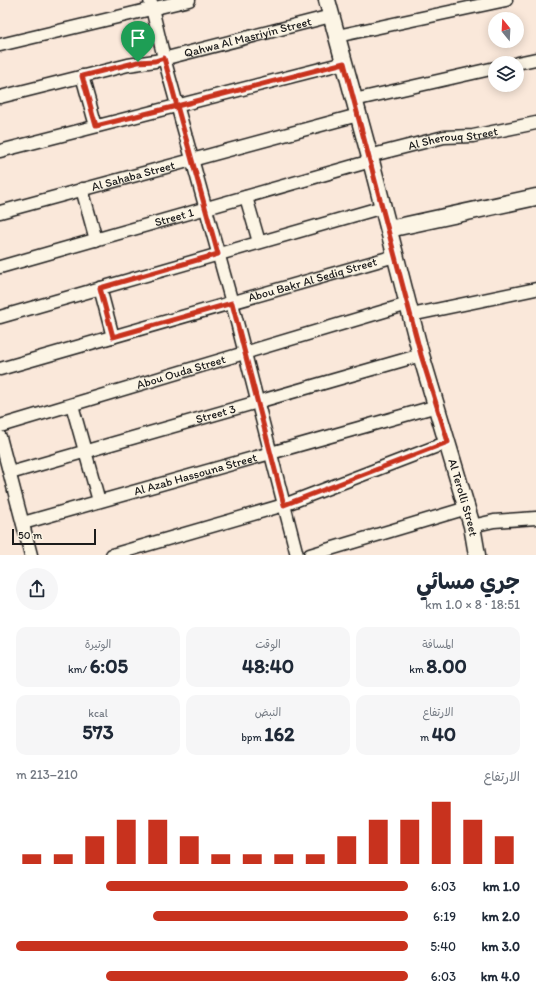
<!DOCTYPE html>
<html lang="ar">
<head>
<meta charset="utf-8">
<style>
  :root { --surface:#fff; --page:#f6f6f7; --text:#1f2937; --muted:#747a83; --accent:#c8321e }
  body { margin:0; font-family:Itim,"Playpen Sans Arabic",sans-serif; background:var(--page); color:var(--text); direction:rtl; height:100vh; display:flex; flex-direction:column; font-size:15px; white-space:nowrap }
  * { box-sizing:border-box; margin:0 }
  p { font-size:13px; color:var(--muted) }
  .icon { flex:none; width:22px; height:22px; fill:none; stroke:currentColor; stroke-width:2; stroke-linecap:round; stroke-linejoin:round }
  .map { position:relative; height:555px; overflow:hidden; direction:ltr }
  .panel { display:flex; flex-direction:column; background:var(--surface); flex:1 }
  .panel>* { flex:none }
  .needle { width:26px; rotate:342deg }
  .fabs { position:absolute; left:488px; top:12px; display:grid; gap:8px }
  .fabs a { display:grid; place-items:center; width:36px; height:36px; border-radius:50%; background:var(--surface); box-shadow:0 2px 10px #0003; font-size:20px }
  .scale { position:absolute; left:12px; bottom:10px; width:84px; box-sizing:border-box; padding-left:4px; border:2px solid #1c1c1c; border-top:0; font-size:11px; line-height:14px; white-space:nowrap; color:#1c1c1c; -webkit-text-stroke:3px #fcf5e5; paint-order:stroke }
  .pin { position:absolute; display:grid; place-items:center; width:34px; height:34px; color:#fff; margin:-41px -17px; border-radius:50% 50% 50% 0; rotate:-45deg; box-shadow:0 0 4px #0007 }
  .pin .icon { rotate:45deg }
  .round { display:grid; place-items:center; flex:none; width:42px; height:42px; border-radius:21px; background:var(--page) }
  .headline { display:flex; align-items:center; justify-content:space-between; height:68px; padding:0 16px }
  h1 { font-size:22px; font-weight:700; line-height:30px }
  .figures { display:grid; grid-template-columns:repeat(3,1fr); gap:6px; height:68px; padding:4px 16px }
  .figures div { display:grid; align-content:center; border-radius:10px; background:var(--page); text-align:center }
  .figures b { font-size:20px; font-weight:700 }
  .figures small { font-size:11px; font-weight:400 }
  .figures p { font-size:11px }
  .chart { height:112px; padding:8px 16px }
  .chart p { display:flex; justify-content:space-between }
  .chart svg { width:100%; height:72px; margin-top:4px; stroke:var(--accent); stroke-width:6 }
  ul { padding:0 16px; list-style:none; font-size:13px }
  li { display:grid; grid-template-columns:64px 48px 1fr; align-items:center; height:30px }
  li i { height:10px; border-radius:5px; background:var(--accent) }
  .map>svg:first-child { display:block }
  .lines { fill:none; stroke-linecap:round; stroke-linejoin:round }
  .minor-casing { stroke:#1c1c1c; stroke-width:15 }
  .tertiary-casing { stroke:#1c1c1c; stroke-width:19 }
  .minor { stroke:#fcf5e5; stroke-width:12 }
  .tertiary { stroke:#fcf5e5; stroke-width:16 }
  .route-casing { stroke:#fff; stroke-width:8 }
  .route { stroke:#c8321e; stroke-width:5 }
  .labels { text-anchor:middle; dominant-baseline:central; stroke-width:3.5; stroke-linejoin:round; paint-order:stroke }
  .street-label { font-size:12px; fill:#1c1c1c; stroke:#fcf5e5 }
</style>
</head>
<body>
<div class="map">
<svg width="536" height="555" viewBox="0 0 536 555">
  <rect width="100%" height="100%" fill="#fae8da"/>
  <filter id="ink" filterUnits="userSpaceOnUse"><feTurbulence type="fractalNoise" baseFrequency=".025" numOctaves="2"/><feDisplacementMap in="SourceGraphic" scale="8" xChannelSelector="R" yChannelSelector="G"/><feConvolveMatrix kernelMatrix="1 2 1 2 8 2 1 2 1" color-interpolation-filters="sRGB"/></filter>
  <g filter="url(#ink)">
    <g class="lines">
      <!-- minor casing -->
      <g class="minor-casing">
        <g id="minor">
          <polyline points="150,0 164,58 232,303 297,555"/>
          <polyline points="337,36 506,0"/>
          <polyline points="0,45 189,0"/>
          <polyline points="517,63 536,59"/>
          <polyline points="82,76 96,126"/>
          <path id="s1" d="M 0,97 L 128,65 L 155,61 L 331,16"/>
          <polyline points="354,100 495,68"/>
          <polyline points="0,151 344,63"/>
          <path id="s2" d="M 369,156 L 444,137 L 473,136 L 536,123"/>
          <polyline points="82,189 96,240"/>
          <polyline points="246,197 259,242"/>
          <path id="s3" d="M 0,212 L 358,115"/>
          <path id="s4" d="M 0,267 L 371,161"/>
          <polyline points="100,288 113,337"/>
          <polyline points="411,315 536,289"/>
          <polyline points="0,317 383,207"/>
          <path id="s5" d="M 0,369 L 395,256"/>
          <polyline points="72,405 99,501"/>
          <path id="s6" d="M 0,426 L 408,304"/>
          <polyline points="0,437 31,555"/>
          <path id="s7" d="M 10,473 L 421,355"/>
          <path id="s8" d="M 23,523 L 437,406"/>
          <polyline points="472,526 494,521 536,518"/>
          <polyline points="112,555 284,505 448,442"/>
          <polyline points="310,555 467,508"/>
        </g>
      </g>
      <!-- tertiary casing -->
      <g class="tertiary-casing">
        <g id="tertiary">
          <path id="s9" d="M 327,0 L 371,161 L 421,355 L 472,526 L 477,555"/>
          <polyline points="389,229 536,197"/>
        </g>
      </g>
      <!-- minor -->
      <use href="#minor" class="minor"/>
      <!-- tertiary -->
      <use href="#tertiary" class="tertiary"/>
    </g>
  </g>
  <g class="lines" filter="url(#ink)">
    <!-- route casing -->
    <g class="route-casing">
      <polyline id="route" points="138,62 82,76 96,126 177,106 218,254 100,288 113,337 232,303 284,505 448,442 421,355 344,63 177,106 164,58 155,61 138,62"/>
    </g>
    <!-- route -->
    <use href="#route" class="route"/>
  </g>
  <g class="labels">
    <!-- street labels -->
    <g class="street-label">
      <text stroke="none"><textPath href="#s1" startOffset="255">Qahwa Al Masriyin Street</textPath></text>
      <text stroke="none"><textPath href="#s2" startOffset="86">Al Sherouq Street</textPath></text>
      <text stroke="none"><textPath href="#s3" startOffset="138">Al Sahaba Street</textPath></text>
      <text stroke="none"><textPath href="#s4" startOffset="181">Street 1</textPath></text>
      <text stroke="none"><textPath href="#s5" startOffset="325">Abou Bakr Al Sediq Street</textPath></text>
      <text stroke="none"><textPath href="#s6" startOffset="189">Abou Ouda Street</textPath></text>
      <text stroke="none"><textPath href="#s7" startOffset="214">Street 3</textPath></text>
      <text stroke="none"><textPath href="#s8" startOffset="179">Al Azab Hassouna Street</textPath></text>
      <text stroke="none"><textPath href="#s9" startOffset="516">Al Terolli Street</textPath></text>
    </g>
  </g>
</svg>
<div class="fabs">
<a><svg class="needle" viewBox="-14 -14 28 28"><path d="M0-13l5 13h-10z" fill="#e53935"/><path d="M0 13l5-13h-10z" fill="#747a83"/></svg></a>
<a><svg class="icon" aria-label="layers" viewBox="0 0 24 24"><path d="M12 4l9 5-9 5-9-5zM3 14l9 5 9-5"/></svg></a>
</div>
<div class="scale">50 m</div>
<div class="pin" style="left:138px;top:62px;background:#1e9e55"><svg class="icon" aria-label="arrive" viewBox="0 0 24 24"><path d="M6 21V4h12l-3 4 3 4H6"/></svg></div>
</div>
<section class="panel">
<div class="headline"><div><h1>جري مسائي</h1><p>18:51 · 8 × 1.0 km</p></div><a class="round"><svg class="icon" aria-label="share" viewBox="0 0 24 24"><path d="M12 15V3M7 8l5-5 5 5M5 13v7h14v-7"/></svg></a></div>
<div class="figures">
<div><p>المسافة</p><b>8.00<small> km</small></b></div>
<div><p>الوقت</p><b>48:40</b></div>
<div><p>الوتيرة</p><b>6:05<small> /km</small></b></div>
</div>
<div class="figures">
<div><p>الارتفاع</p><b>40<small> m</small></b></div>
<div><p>النبض</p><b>162<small> bpm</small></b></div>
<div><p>kcal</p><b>573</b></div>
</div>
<div class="chart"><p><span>الارتفاع</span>210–213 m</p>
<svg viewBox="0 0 160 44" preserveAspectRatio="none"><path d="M5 44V38M15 44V38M25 44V27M35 44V17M45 44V17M55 44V27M65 44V38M75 44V38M85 44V38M95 44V38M105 44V27M115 44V17M125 44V17M135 44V6M145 44V17M155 44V27"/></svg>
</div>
<ul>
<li><b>1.0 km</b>6:03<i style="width:77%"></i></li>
<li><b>2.0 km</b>6:19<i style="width:65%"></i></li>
<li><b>3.0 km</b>5:40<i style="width:100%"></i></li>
<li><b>4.0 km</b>6:03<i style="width:77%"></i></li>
</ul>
</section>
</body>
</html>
